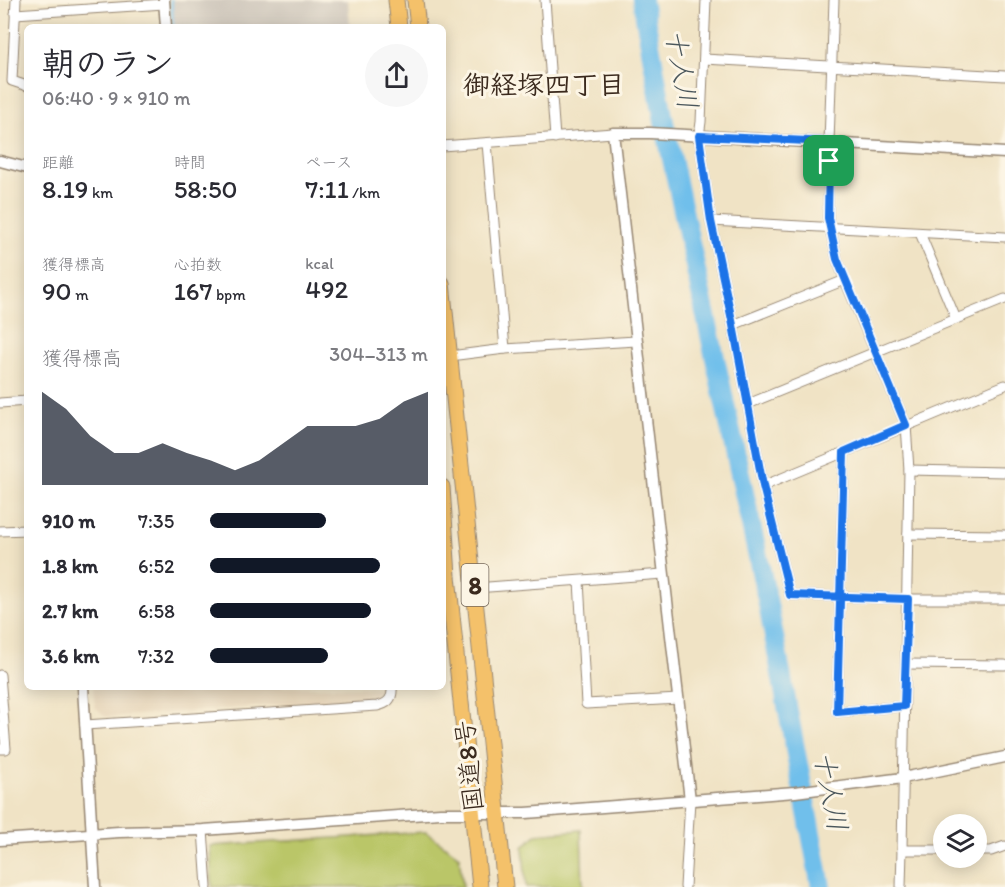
<!DOCTYPE html>
<html lang="ja">
<head>
<meta charset="utf-8">
<style>
  :root { --surface:#fff; --page:#f7f7f7; --text:#2b2b33; --muted:#7c7c81; --accent:#111827 }
  body { margin:0; font-family:Itim,"Klee One",sans-serif; background:var(--page); color:var(--text); height:100vh; display:flex; flex-direction:column; font-size:22px; white-space:nowrap }
  * { box-sizing:border-box; margin:0 }
  p { font-size:20px; color:var(--muted) }
  .icon { flex:none; width:33px; height:33px; fill:none; stroke:currentColor; stroke-width:2; stroke-linecap:round; stroke-linejoin:round }
  .map { position:relative; flex:1; overflow:hidden }
  .details { position:absolute; left:24px; top:24px; width:422px; height:666px; display:flex; flex-direction:column; background:var(--surface); border-radius:9px; box-shadow:0 3px 15px #0003 }
  .details>* { flex:none }
  .fabs { position:absolute; left:933px; top:814px; display:grid; gap:12px }
  .fabs a { display:grid; place-items:center; width:54px; height:54px; border-radius:50%; background:var(--surface); box-shadow:0 3px 15px #0003; font-size:30px }
  .pin { position:absolute; display:grid; place-items:center; width:51px; height:51px; color:#fff; margin:-26px; border-radius:12px; box-shadow:0 3px 9px #0006 }
  .round { display:grid; place-items:center; flex:none; width:63px; height:63px; border-radius:32px; background:var(--page) }
  .headline { display:flex; align-items:center; justify-content:space-between; height:102px; padding:0 18px }
  h1 { font-size:33px; font-weight:600; line-height:45px }
  .stats { display:grid; grid-template-columns:repeat(3,1fr); gap:9px; height:102px; padding:6px 18px }
  .stats div { display:grid; align-content:center }
  .stats b { font-size:26px; font-weight:600 }
  .stats small { font-size:16px; font-weight:400 }
  .stats p { font-size:16px }
  .chart { height:168px; padding:12px 18px }
  .chart p { display:flex; justify-content:space-between }
  .chart svg { width:100%; height:108px; margin-top:6px; fill:var(--accent); opacity:.7 }
  ul { padding:0 18px; list-style:none; font-size:20px }
  li { display:grid; grid-template-columns:96px 72px 1fr; align-items:center; height:45px }
  li i { height:15px; border-radius:8px; background:var(--accent) }
  .map>svg:first-child { display:block }
  .built { fill:#e4d1b4 }
  .industrial { fill:#cbc3b8 }
  .green { fill:#bac668; stroke:#7a7843; stroke-width:1.5 }
  .lines { fill:none; stroke-linecap:round; stroke-linejoin:round }
  .stream { stroke:#70bfeb; stroke-width:3 }
  .river { stroke:#70bfeb; stroke-width:20 }
  .minor-casing { stroke:#968672; stroke-width:11 }
  .tertiary-casing { stroke:#968672; stroke-width:13 }
  .trunk-casing { stroke:#968672; stroke-width:17 }
  .minor { stroke:#fff; stroke-width:9 }
  .tertiary { stroke:#fff; stroke-width:10 }
  .trunk { stroke:#f4c16a; stroke-width:15 }
  .route-casing { stroke:#fff; stroke-width:12 }
  .route { stroke:#1a73e8; stroke-width:8 }
  .labels { text-anchor:middle; dominant-baseline:central; stroke-width:6; stroke-linejoin:round; paint-order:stroke }
  .shield { fill:#fcf5e5; stroke:#75675a; stroke-width:1.5 }
  .shield-label { font-size:24px; font-weight:bold; fill:#3b2a1e }
  .street-label { font-size:26px; fill:#3b2a1e; stroke:#fcf5e5 }
  .water-label { font-size:27px; font-style:italic; fill:#4b575c; stroke:#fcf5e5 }
  .neighbourhood-label { font-size:27px; font-weight:bold; fill:#3b2a1e; stroke:#fcf5e5 }
</style>
</head>
<body>
<div class="map">
<svg width="1005" height="887" viewBox="0 0 1005 887">
  <rect width="100%" height="100%" fill="#fcf5e5"/>
  <filter id="ink" filterUnits="userSpaceOnUse"><feTurbulence type="fractalNoise" baseFrequency=".0167" numOctaves="2"/><feDisplacementMap in="SourceGraphic" scale="12" xChannelSelector="R" yChannelSelector="G"/><feConvolveMatrix kernelMatrix="1 2 1 2 8 2 1 2 1" color-interpolation-filters="sRGB"/></filter>
  <filter id="wash" filterUnits="userSpaceOnUse"><feTurbulence type="fractalNoise" baseFrequency=".008" numOctaves="4" result="noise"/><feDisplacementMap in="SourceGraphic" scale="24" xChannelSelector="R" yChannelSelector="G"/><feGaussianBlur stdDeviation="1.35" result="paint"/><feColorMatrix in="noise" values="0 0 0 0 0 0 0 0 0 0 0 0 0 0 0 0 0 1.4 0 .05"/><feComposite in="paint" operator="in"/></filter>
  <g filter="url(#wash)">
    <rect width="100%" height="100%" fill="#f0e3c5"/>
    <!-- built -->
    <polygon class="built" points="93,687 380,687 380,690 371,699 106,717 95,707"/>
    <!-- industrial -->
    <polygon class="industrial" points="172,0 348,0 350,27 174,27"/>
    <!-- green -->
    <g class="green">
      <polygon points="581,830 583,887 526,887 523,847 537,834"/>
      <polygon points="426,832 459,856 463,887 212,887 210,846"/>
    </g>
    <g class="lines">
      <!-- stream -->
      <polyline class="stream" points="171,0 173,27"/>
      <!-- river -->
      <polyline class="river" points="642,0 664,122 767,599 821,887"/>
    </g>
  </g>
  <g filter="url(#ink)">
    <g class="lines">
      <!-- minor casing -->
      <g class="minor-casing">
        <g id="minor">
          <polyline points="16,0 12,81 27,86"/>
          <polyline points="545,0 555,138"/>
          <polyline points="706,0 701,122 699,136 711,221 733,325 763,486 790,595 908,599 1005,599"/>
          <polyline points="834,0 829,142 828,218 837,259 845,280 906,425 909,470 902,850 944,850"/>
          <polyline points="15,14 164,4"/>
          <polyline points="704,59 1005,76"/>
          <polyline points="487,143 505,349"/>
          <polyline points="442,146 613,133"/>
          <polyline points="711,221 1005,237"/>
          <polyline points="920,233 956,319"/>
          <polyline points="733,325 845,280"/>
          <polyline points="450,356 505,349 636,341"/>
          <polyline points="0,403 27,401"/>
          <polyline points="748,404 1005,299"/>
          <polyline points="844,452 837,712 904,706"/>
          <polyline points="909,470 1005,472"/>
          <polyline points="763,486 1005,385"/>
          <polyline points="0,531 27,530"/>
          <polyline points="908,534 1005,535"/>
          <polyline points="579,581 586,704 679,699"/>
          <polyline points="475,588 663,574"/>
          <polyline points="906,664 1005,665"/>
          <polyline points="0,675 6,749 0,749"/>
          <path d="M 85,725 L 377,706 C 388,704 393,698 392,687"/>
          <polyline points="203,830 207,887"/>
          <polyline points="976,851 991,851 1005,846"/>
          <polyline points="685,887 690,800"/>
          <polyline points="901,887 902,850"/>
        </g>
      </g>
      <!-- tertiary casing -->
      <g class="tertiary-casing">
        <g id="tertiary">
          <polyline points="164,0 166,27"/>
          <polyline points="0,161 27,168"/>
          <polyline points="83,687 95,887"/>
          <polyline points="690,800 613,133 650,133 1005,153"/>
          <polyline points="0,840 119,832 203,830 440,813 526,813 795,792 903,778 1005,757"/>
        </g>
      </g>
      <!-- trunk casing -->
      <g class="trunk-casing">
        <g id="trunk">
          <polyline points="396,0 399,27"/>
          <polyline points="415,0 418,27"/>
          <polyline points="442,283 505,887"/>
          <polyline points="442,487 448,576 480,887"/>
        </g>
      </g>
      <!-- minor -->
      <use href="#minor" class="minor"/>
      <!-- tertiary -->
      <use href="#tertiary" class="tertiary"/>
      <!-- trunk -->
      <use href="#trunk" class="trunk"/>
    </g>
  </g>
  <g class="lines" filter="url(#ink)">
    <!-- route casing -->
    <g class="route-casing">
      <polyline id="route" points="829,161 829,142 699,136 711,221 733,325 763,486 790,595 908,599 904,706 837,712 844,452 906,425 837,259 828,218 829,161"/>
    </g>
    <!-- route -->
    <use href="#route" class="route"/>
  </g>
  <g class="labels">
    <!-- shield labels -->
    <rect class="shield" x="461.5" y="564" width="27" height="42" rx="4.5"/>
    <g class="shield-label">
      <text x="475" y="585">8</text>
    </g>
    <!-- street labels -->
    <g class="street-label">
      <text transform="translate(469 766) rotate(-96)">国道8号</text>
    </g>
    <!-- water labels -->
    <g class="water-label">
      <text transform="translate(682 69) rotate(80)">十人川</text>
      <text transform="translate(831 791) rotate(79)">十人川</text>
    </g>
    <!-- neighbourhood labels -->
    <g class="neighbourhood-label">
      <text x="544" y="84">御経塚四丁目</text>
    </g>
  </g>
</svg>
<div class="fabs">
<a><svg class="icon" aria-label="layers" viewBox="0 0 24 24"><path d="M12 4l9 5-9 5-9-5zM3 14l9 5 9-5"/></svg></a>
</div>
<div class="pin" style="left:829px;top:161px;background:#1e9e55"><svg class="icon" aria-label="arrive" viewBox="0 0 24 24"><path d="M6 21V4h12l-3 4 3 4H6"/></svg></div>
<section class="details">
<div class="headline"><div><h1>朝のラン</h1><p>06:40 · 9 × 910 m</p></div><a class="round"><svg class="icon" aria-label="share" viewBox="0 0 24 24"><path d="M12 15V3M7 8l5-5 5 5M5 13v7h14v-7"/></svg></a></div>
<div class="stats">
<div><p>距離</p><b>8.19<small> km</small></b></div>
<div><p>時間</p><b>58:50</b></div>
<div><p>ペース</p><b>7:11<small> /km</small></b></div>
</div>
<div class="stats">
<div><p>獲得標高</p><b>90<small> m</small></b></div>
<div><p>心拍数</p><b>167<small> bpm</small></b></div>
<div><p>kcal</p><b>492</b></div>
</div>
<div class="chart"><p><span>獲得標高</span>304–313 m</p>
<svg viewBox="0 0 160 44" preserveAspectRatio="none"><path d="M0 44V6L10 13L20 24L30 31L40 31L50 27L60 31L70 34L80 38L90 34L100 27L110 20L120 20L130 20L140 17L150 10L160 6V44z"/></svg>
</div>
<ul>
<li><b>910 m</b>7:35<i style="width:53%"></i></li>
<li><b>1.8 km</b>6:52<i style="width:78%"></i></li>
<li><b>2.7 km</b>6:58<i style="width:74%"></i></li>
<li><b>3.6 km</b>7:32<i style="width:54%"></i></li>
</ul>
</section>
</div>
</body>
</html>
